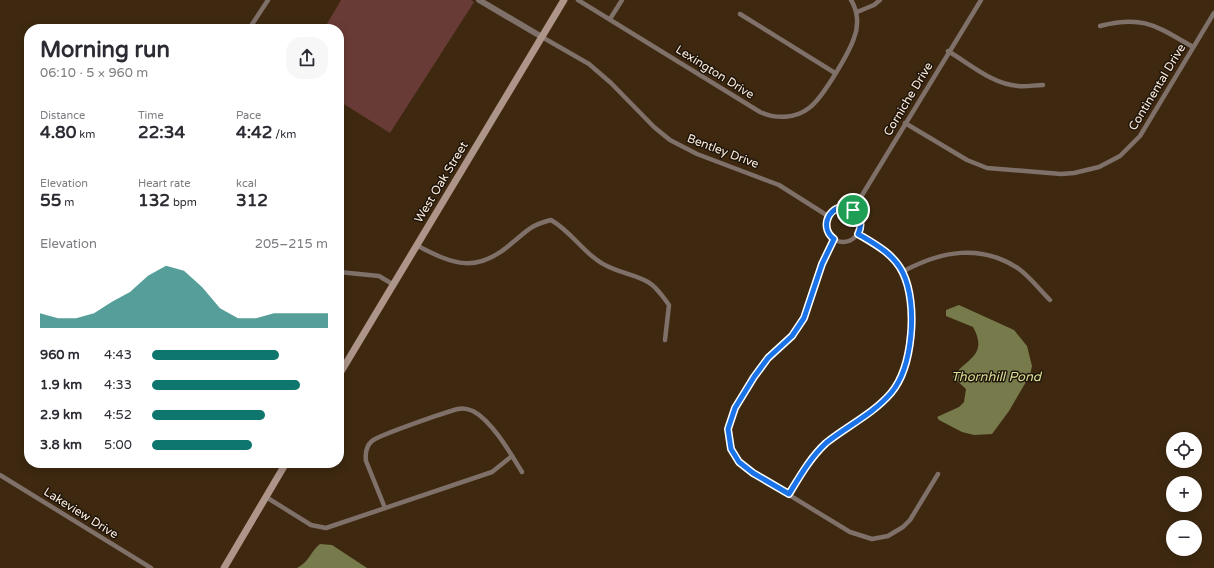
<!DOCTYPE html>
<html lang="en">
<head>
<meta charset="utf-8">
<style>
  :root { --surface:#fff; --page:#f7f7f7; --text:#2b2b33; --muted:#7c7c81; --accent:#0f766e }
  body { margin:0; font-family:"Varela Round",sans-serif; background:var(--page); color:var(--text); height:100vh; display:flex; flex-direction:column; font-size:15px; white-space:nowrap }
  * { box-sizing:border-box; margin:0 }
  p { font-size:13px; color:var(--muted) }
  .icon { flex:none; width:22px; height:22px; fill:none; stroke:currentColor; stroke-width:2; stroke-linecap:round; stroke-linejoin:round }
  .map { position:relative; flex:1; overflow:hidden }
  .panel { position:absolute; left:24px; top:24px; width:320px; height:444px; display:flex; flex-direction:column; background:var(--surface); border-radius:16px; box-shadow:0 2px 10px #0003 }
  .panel>* { flex:none }
  .fabs { position:absolute; left:1166px; top:432px; display:grid; gap:8px }
  .fabs a { display:grid; place-items:center; width:36px; height:36px; border-radius:50%; background:var(--surface); box-shadow:0 2px 10px #0003; font-size:20px }
  .pin { position:absolute; display:grid; place-items:center; width:34px; height:34px; color:#fff; margin:-17px; border:2px solid #fff; border-radius:50%; box-shadow:0 1px 4px #0007 }
  .round { display:grid; place-items:center; flex:none; width:42px; height:42px; border-radius:16px; background:var(--page) }
  .headline { display:flex; align-items:center; justify-content:space-between; height:68px; padding:0 16px }
  h1 { font-size:22px; font-weight:800; line-height:30px }
  .metrics { display:grid; grid-template-columns:repeat(3,1fr); gap:6px; height:68px; padding:4px 16px }
  .metrics div { display:grid; align-content:center }
  .metrics b { font-size:17px; font-weight:800 }
  .metrics small { font-size:11px; font-weight:400 }
  .metrics p { font-size:11px }
  .chart { height:112px; padding:8px 16px }
  .chart p { display:flex; justify-content:space-between }
  .chart svg { width:100%; height:72px; margin-top:4px; fill:var(--accent); opacity:.7 }
  ul { padding:0 16px; list-style:none; font-size:13px }
  li { display:grid; grid-template-columns:64px 48px 1fr; align-items:center; height:30px }
  li i { height:10px; border-radius:5px; background:var(--accent) }
  .map>svg:first-child { display:block }
  .green { fill:#693b36 }
  .water { fill:#777a4b }
  .lines { fill:none; stroke-linecap:round; stroke-linejoin:round }
  .minor { stroke:#7f7069; stroke-width:4.5 }
  .tertiary { stroke:#7f7069; stroke-width:6 }
  .secondary { stroke:#ad9589; stroke-width:7 }
  .route-casing { stroke:#fff; stroke-width:8 }
  .route { stroke:#1a73e8; stroke-width:5 }
  .labels { text-anchor:middle; dominant-baseline:central; stroke-width:3; stroke-linejoin:round; paint-order:stroke }
  .street-label { font-size:12px; fill:#fbedde; stroke:#1e140a }
  .water-label { font-size:13px; font-style:italic; fill:#dce095; stroke:#1e140a }
</style>
</head>
<body>
<div class="map">
<svg width="1214" height="568" viewBox="0 0 1214 568">
  <rect width="100%" height="100%" fill="#3e2910"/>
  <!-- green -->
  <polygon class="green" points="341,0 471,0 474,2 390,133 339,101 339,29 324,29"/>
  <!-- water -->
  <g class="water">
    <path d="M 959,305 L 1014,330 L 1027,346 L 1032,366 L 1030,375 L 1009,411 L 992,434 L 974,435 L 962,432 L 939,420 L 937,417 L 959,407 L 964,402 L 966,389 L 953,377 C 965,359 989,356 973,327 L 946,316 L 946,310 Z"/>
    <path d="M 320,544 L 332,545 L 367,568 L 297,568 C 310,561 310,552 320,544 Z"/>
  </g>
  <g class="lines">
    <!-- minor -->
    <g class="minor">
      <path d="M 578,0 L 760,112 C 776,119 795,119 809,108 C 822,99 849,53 854,38 C 859,26 858,11 851,0"/>
      <polyline points="857,12 874,5 880,0"/>
      <polyline points="740,14 835,73"/>
      <polyline points="610,19 622,0"/>
      <path d="M 1100,26 C 1144,15 1156,26 1193,47"/>
      <polyline points="249,29 268,0"/>
      <polyline points="542,37 589,64 611,83 654,127 670,140 697,154 779,185 828,216"/>
      <path d="M 948,51 C 970,64 992,84 1018,86 C 1026,87 1035,85 1043,85"/>
      <polyline points="905,123 967,160 987,168 1061,174 1074,173 1099,167 1120,156 1140,136 1214,13"/>
      <circle cx="843" cy="225" r="17"/>
      <polyline points="853,210 981,0"/>
      <path d="M 834,239 C 827,252 821,264 816,278 C 811,293 809,310 801,324 C 792,338 779,347 767,359 C 758,369 752,380 745,392 C 726,423 717,448 753,473 L 850,532 L 872,539 L 888,536 L 903,527 L 910,520 L 938,474"/>
      <path d="M 416,245 C 454,265 477,274 512,243 C 528,230 531,225 551,220 C 570,231 580,248 597,260 C 612,272 632,273 648,282 C 657,287 663,297 669,305 L 665,340"/>
      <polyline points="339,272 379,276 394,285"/>
      <path d="M 902,272 C 941,251 981,243 1019,269 C 1030,277 1040,290 1050,300"/>
      <polyline points="0,475 151,568"/>
      <path d="M 789,494 C 800,476 810,458 826,443 C 847,426 873,414 891,393 C 911,368 920,298 901,271 C 889,254 876,244 858,233"/>
      <polyline points="266,497 311,525 326,528 492,472 512,456"/>
      <path d="M 385,508 L 366,461 C 365,453 366,446 372,441 C 379,435 446,412 458,409 C 462,408 468,409 473,411 C 492,421 511,454 522,472"/>
    </g>
    <!-- tertiary -->
    <polyline class="tertiary" points="479,0 542,37"/>
    <!-- secondary -->
    <g class="secondary">
      <polyline points="339,375 564,0"/>
      <polyline points="224,568 286,463"/>
    </g>
  </g>
  <g class="lines">
    <!-- route casing -->
    <g class="route-casing">
      <path id="route" d="M 842,207 C 856,209 865,220 858,234 C 875,244 894,254 903,273 C 918,304 913,367 891,393 C 873,414 847,426 826,443 C 810,458 800,476 789,494 L 753,473 L 739,462 L 731,449 L 728,429 L 735,408 L 754,377 L 768,358 L 792,336 L 804,318 L 822,264 L 834,239 C 821,229 826,210 842,207 Z"/>
    </g>
    <!-- route -->
    <use href="#route" class="route"/>
  </g>
  <g class="labels">
    <!-- street labels -->
    <g class="street-label">
      <text transform="translate(715 72) rotate(32)">Lexington Drive</text>
      <text transform="translate(1157 87) rotate(-59)">Continental Drive</text>
      <text transform="translate(908 99) rotate(-59)">Corniche Drive</text>
      <text transform="translate(723 151) rotate(21)">Bentley Drive</text>
      <text transform="translate(441 182) rotate(-59)">West Oak Street</text>
      <text transform="translate(81 513) rotate(32)">Lakeview Drive</text>
    </g>
    <!-- water labels -->
    <g class="water-label">
      <text x="996" y="377">Thornhill Pond</text>
    </g>
  </g>
</svg>
<div class="fabs">
<a><svg class="icon" aria-label="locate" viewBox="0 0 24 24"><circle cx="12" cy="12" r="6"/><path d="M12 2v4M12 18v4M2 12h4M18 12h4"/></svg></a>
<a>+</a>
<a>−</a>
</div>
<div class="pin" style="left:853px;top:210px;background:#1e9e55"><svg class="icon" aria-label="arrive" viewBox="0 0 24 24"><path d="M6 21V4h12l-3 4 3 4H6"/></svg></div>
<section class="panel">
<div class="headline"><div><h1>Morning run</h1><p>06:10 · 5 × 960 m</p></div><a class="round"><svg class="icon" aria-label="share" viewBox="0 0 24 24"><path d="M12 15V3M7 8l5-5 5 5M5 13v7h14v-7"/></svg></a></div>
<div class="metrics">
<div><p>Distance</p><b>4.80<small> km</small></b></div>
<div><p>Time</p><b>22:34</b></div>
<div><p>Pace</p><b>4:42<small> /km</small></b></div>
</div>
<div class="metrics">
<div><p>Elevation</p><b>55<small> m</small></b></div>
<div><p>Heart rate</p><b>132<small> bpm</small></b></div>
<div><p>kcal</p><b>312</b></div>
</div>
<div class="chart"><p><span>Elevation</span>205–215 m</p>
<svg viewBox="0 0 160 44" preserveAspectRatio="none"><path d="M0 44V35L10 38L20 38L30 35L40 28L50 22L60 12L70 6L80 9L90 19L100 32L110 38L120 38L130 35L140 35L150 35L160 35V44z"/></svg>
</div>
<ul>
<li><b>960 m</b>4:43<i style="width:72%"></i></li>
<li><b>1.9 km</b>4:33<i style="width:84%"></i></li>
<li><b>2.9 km</b>4:52<i style="width:64%"></i></li>
<li><b>3.8 km</b>5:00<i style="width:57%"></i></li>
</ul>
</section>
</div>
</body>
</html>
